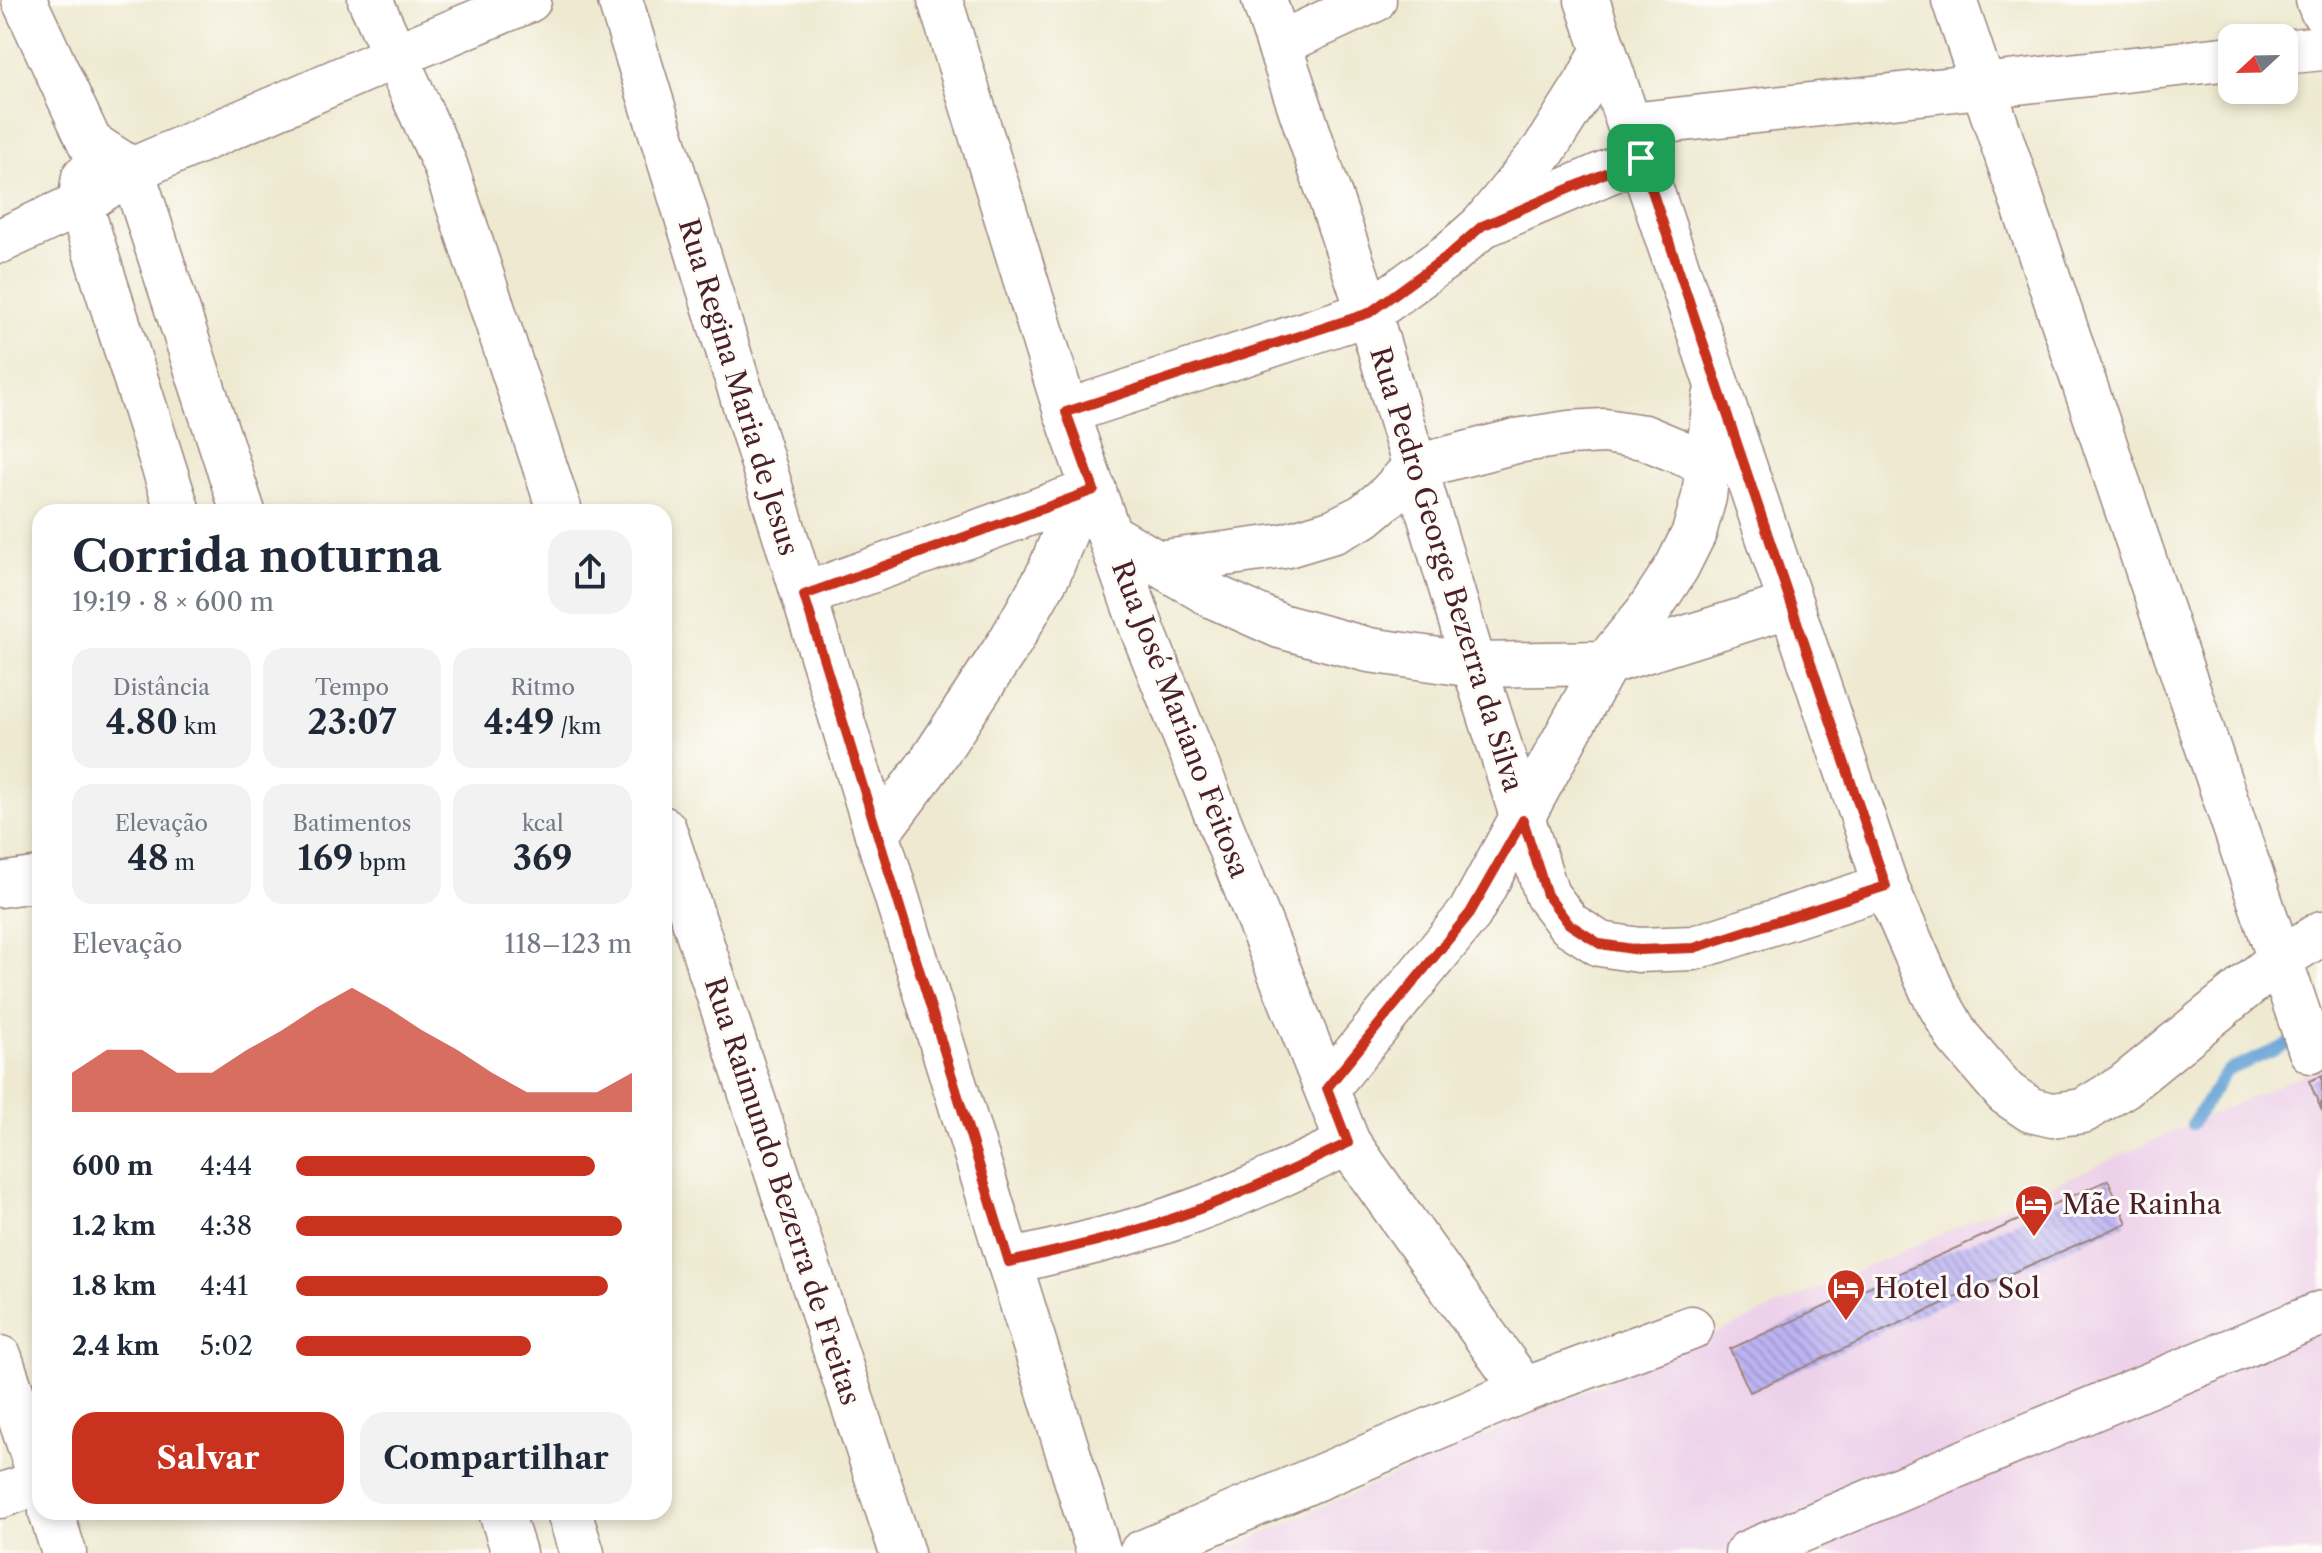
<!DOCTYPE html>
<html lang="pt">
<head>
<meta charset="utf-8">
<style>
  :root { --surface:#fff; --page:#f2f2f3; --text:#1f2937; --muted:#747a83; --accent:#c8321e }
  body { margin:0; font-family:"Libre Caslon Text",serif; background:var(--page); color:var(--text); height:100vh; display:flex; flex-direction:column; font-size:30px; white-space:nowrap }
  * { box-sizing:border-box; margin:0 }
  p { font-size:26px; color:var(--muted) }
  .icon { flex:none; width:44px; height:44px; fill:none; stroke:currentColor; stroke-width:2; stroke-linecap:round; stroke-linejoin:round }
  .map { position:relative; flex:1; overflow:hidden }
  .sheet { position:absolute; left:32px; top:504px; width:640px; height:1016px; display:flex; flex-direction:column; background:var(--surface); border-radius:24px; box-shadow:0 4px 12px #0003 }
  .sheet>* { flex:none }
  .needle { width:52px; rotate:248deg }
  .buttons { position:absolute; left:2218px; top:24px; display:grid; gap:16px }
  .buttons a { display:grid; place-items:center; width:80px; height:80px; border-radius:16px; background:var(--surface); box-shadow:0 4px 12px #0003; font-size:40px }
  .pin { position:absolute; display:grid; place-items:center; width:68px; height:68px; color:#fff; margin:-34px; border-radius:16px; box-shadow:0 4px 12px #0006 }
  .round { display:grid; place-items:center; flex:none; width:84px; height:84px; border-radius:24px; background:var(--page) }
  .headline { display:flex; align-items:center; justify-content:space-between; height:136px; padding:0 40px }
  h1 { font-size:44px; font-weight:700; line-height:60px }
  .metrics { display:grid; grid-template-columns:repeat(3,1fr); gap:12px; height:136px; padding:8px 40px }
  .metrics div { display:grid; align-content:center; border-radius:20px; background:var(--page); text-align:center }
  .metrics b { font-size:34px; font-weight:700 }
  .metrics small { font-size:22px; font-weight:400 }
  .metrics p { font-size:22px }
  .chart { height:224px; padding:16px 40px }
  .chart p { display:flex; justify-content:space-between }
  .chart svg { width:100%; height:144px; margin-top:8px; fill:var(--accent); opacity:.7 }
  .cta { display:flex; gap:16px; margin-top:auto; padding:16px 40px }
  .cta a { flex:1; height:92px; border-radius:24px; background:var(--accent); color:#fff; font-size:32px; font-weight:700; line-height:92px; text-align:center }
  .cta a+a { background:var(--page); color:var(--text) }
  ul { padding:0 40px; list-style:none; font-size:26px }
  li { display:grid; grid-template-columns:128px 96px 1fr; align-items:center; height:60px }
  li i { height:20px; border-radius:10px; background:var(--accent) }
  .map>svg:first-child { display:block }
  .built { fill:#edd1e9 }
  .lines { fill:none; stroke-linecap:round; stroke-linejoin:round }
  .stream { stroke:#65a2d6; stroke-width:12 }
  .building { fill:url(#building-back-hatch) }
  .minor-casing { stroke:#9c847e; stroke-width:47 }
  .minor { stroke:#fff; stroke-width:44 }
  .route-casing { stroke:#fff; stroke-width:16 }
  .route { stroke:#c8321e; stroke-width:10 }
  .labels { text-anchor:middle; dominant-baseline:central; stroke-width:6; stroke-linejoin:round; paint-order:stroke }
  .street-label { font-size:28px; fill:#4a1f2b; stroke:#fdfcf7 }
  .poi-label { font-size:28px; fill:#4a1f2b; stroke:#fdfcf7; text-anchor:start }
</style>
</head>
<body>
<div class="map">
<svg width="2322" height="1553" viewBox="0 0 2322 1553">
  <defs>
    <pattern id="building-back-hatch" width="6" height="6" patternUnits="userSpaceOnUse" patternTransform="scale(2)"><rect width="6" height="6" fill="#bcb3f3"/><path d="M-1 5l2 2M0 0l6 6M5-1l2 2" fill="none" stroke="#9b91c5"/></pattern>
  </defs>
  <rect width="100%" height="100%" fill="#fdfcf7"/>
  <filter id="ink" filterUnits="userSpaceOnUse"><feTurbulence type="fractalNoise" baseFrequency=".0125" numOctaves="2"/><feDisplacementMap in="SourceGraphic" scale="16" xChannelSelector="R" yChannelSelector="G"/><feConvolveMatrix kernelMatrix="1 2 1 2 8 2 1 2 1" color-interpolation-filters="sRGB"/></filter>
  <filter id="wash" filterUnits="userSpaceOnUse"><feTurbulence type="fractalNoise" baseFrequency=".006" numOctaves="4" result="noise"/><feDisplacementMap in="SourceGraphic" scale="32" xChannelSelector="R" yChannelSelector="G"/><feGaussianBlur stdDeviation="1.8" result="paint"/><feColorMatrix in="noise" values="0 0 0 0 0 0 0 0 0 0 0 0 0 0 0 0 0 1.4 0 .05"/><feComposite in="paint" operator="in"/></filter>
  <g filter="url(#wash)">
    <rect width="100%" height="100%" fill="#eee9d0"/>
    <!-- built -->
    <polygon class="built" points="2322,1066 2322,1553 1221,1553 1262,1534"/>
    <g class="lines">
      <!-- stream -->
      <polyline class="stream" points="2192,1124 2227,1071 2298,1040"/>
    </g>
    <g id="blocks">
      <!-- building -->
      <g class="building">
        <polygon points="2322,1076 2322,1111 2309,1081"/>
        <polygon points="2108,1180 2127,1223 1961,1295 1750,1392 1730,1349"/>
      </g>
    </g>
  </g>
  <g filter="url(#ink)">
    <use href="#blocks" fill-opacity="0" stroke="#9c847e" stroke-width="2"/>
    <g class="lines">
      <!-- minor casing -->
      <g class="minor-casing">
        <g id="minor">
          <polyline points="24,0 90,143 132,170 243,512"/>
          <polyline points="370,0 445,165 560,512"/>
          <polyline points="620,0 1099,1553"/>
          <polyline points="940,0 1066,412 1143,631 1348,1143 1524,1390"/>
          <polyline points="1264,0 1369,313 1474,665 1547,895 1569,924 1600,944 1639,950 1694,948 1886,886"/>
          <polyline points="1587,0 1886,886 1933,993 1958,1037 2006,1093 2031,1110 2052,1115 2083,1111 2124,1086 2280,959 2322,933"/>
          <polyline points="1954,0 2311,1051"/>
          <polyline points="2318,0 2322,10"/>
          <polyline points="1279,44 1374,0"/>
          <polyline points="2284,52 2322,48"/>
          <polyline points="1630,125 2232,58"/>
          <polyline points="84,177 80,204 178,512"/>
          <polyline points="1489,223 1641,158"/>
          <polyline points="0,241 80,204 132,170 395,56 529,0"/>
          <polyline points="1066,412 1369,313 1450,254 1482,226 1544,150 1587,82 1604,49"/>
          <polyline points="1110,535 1215,597 1280,626 1369,650 1474,665 1606,663 1791,605"/>
          <polyline points="1157,563 1284,546 1334,531 1364,516 1389,495 1415,467 1516,441 1569,433 1604,431 1644,437 1709,464"/>
          <polyline points="804,595 1094,490"/>
          <polyline points="664,829 902,1553"/>
          <polyline points="877,834 929,765 1010,642 1049,573 1080,495"/>
          <polyline points="0,885 40,879"/>
          <polyline points="1327,1088 1470,913 1606,663 1647,613 1677,567 1694,533 1704,497 1715,397"/>
          <path d="M 1009,1262 C 1064,1249 1120,1237 1174,1218 C 1234,1198 1291,1170 1348,1143"/>
          <polyline points="0,1358 40,1477"/>
          <polyline points="0,1496 40,1482"/>
          <polyline points="51,1512 64,1553"/>
          <polyline points="501,1512 514,1553"/>
          <polyline points="569,1512 582,1553"/>
          <polyline points="1141,1553 1524,1390 1691,1328"/>
          <polyline points="1747,1553 2322,1313"/>
        </g>
      </g>
      <!-- minor -->
      <use href="#minor" class="minor"/>
    </g>
  </g>
  <g class="lines" filter="url(#ink)">
    <!-- route casing -->
    <g class="route-casing">
      <path id="route" d="M 1641,158 L 1886,886 L 1694,948 L 1639,950 L 1600,944 L 1569,924 L 1547,895 L 1523,820 L 1470,913 L 1327,1088 L 1348,1143 C 1291,1170 1234,1198 1174,1218 C 1120,1237 1064,1249 1009,1262 L 804,595 L 1094,490 L 1066,412 L 1369,313 L 1450,254 L 1482,226 Z"/>
    </g>
    <!-- route -->
    <use href="#route" class="route"/>
  </g>
  <!-- icons -->
  <defs>
    <g id="hotel-pin" transform="scale(2)"><path d="M0 17L-7.5 6A9.5 9.5 0 1 1 7.5 6Z" fill="#c8321e" stroke="#fdfcf7"/><path d="M-6-4.5h1.5V1H6V5H4.5V3h-9V5H-6ZM-4 0a1.8 1.8 0 1 1 3.6 0ZM.5 0V-2.5h3Q6-2.5 6 0Z" fill="#fff"/></g>
  </defs>
  <g fill-rule="evenodd">
    <use href="#hotel-pin" x="2034" y="1204"/>
    <use href="#hotel-pin" x="1846" y="1288"/>
  </g>
  <g class="labels">
    <!-- street labels -->
    <g class="street-label">
      <text transform="translate(739 387) rotate(73)">Rua Regina Maria de Jesus</text>
      <text transform="translate(1447 569) rotate(73)">Rua Pedro George Bezerra da Silva</text>
      <text transform="translate(1181 719) rotate(69)">Rua José Mariano Feitosa</text>
      <text transform="translate(783 1191) rotate(72)">Rua Raimundo Bezerra de Freitas</text>
    </g>
    <!-- poi labels -->
    <g class="poi-label">
      <text x="2062" y="1204">Mãe Rainha</text>
      <text x="1874" y="1288">Hotel do Sol</text>
    </g>
  </g>
</svg>
<div class="buttons">
<a><svg class="needle" viewBox="-14 -14 28 28"><path d="M0-13l5 13h-10z" fill="#e53935"/><path d="M0 13l5-13h-10z" fill="#747a83"/></svg></a>
</div>
<div class="pin" style="left:1641px;top:158px;background:#1e9e55"><svg class="icon" aria-label="arrive" viewBox="0 0 24 24"><path d="M6 21V4h12l-3 4 3 4H6"/></svg></div>
<section class="sheet">
<div class="headline"><div><h1>Corrida noturna</h1><p>19:19 · 8 × 600 m</p></div><a class="round"><svg class="icon" aria-label="share" viewBox="0 0 24 24"><path d="M12 15V3M7 8l5-5 5 5M5 13v7h14v-7"/></svg></a></div>
<div class="metrics">
<div><p>Distância</p><b>4.80<small> km</small></b></div>
<div><p>Tempo</p><b>23:07</b></div>
<div><p>Ritmo</p><b>4:49<small> /km</small></b></div>
</div>
<div class="metrics">
<div><p>Elevação</p><b>48<small> m</small></b></div>
<div><p>Batimentos</p><b>169<small> bpm</small></b></div>
<div><p>kcal</p><b>369</b></div>
</div>
<div class="chart"><p><span>Elevação</span>118–123 m</p>
<svg viewBox="0 0 160 44" preserveAspectRatio="none"><path d="M0 44V32L10 25L20 25L30 32L40 32L50 25L60 19L70 12L80 6L90 12L100 19L110 25L120 32L130 38L140 38L150 38L160 32V44z"/></svg>
</div>
<ul>
<li><b>600 m</b>4:44<i style="width:89%"></i></li>
<li><b>1.2 km</b>4:38<i style="width:97%"></i></li>
<li><b>1.8 km</b>4:41<i style="width:93%"></i></li>
<li><b>2.4 km</b>5:02<i style="width:70%"></i></li>
</ul>
<div class="cta"><a>Salvar</a><a>Compartilhar</a></div>
</section>
</div>
</body>
</html>
